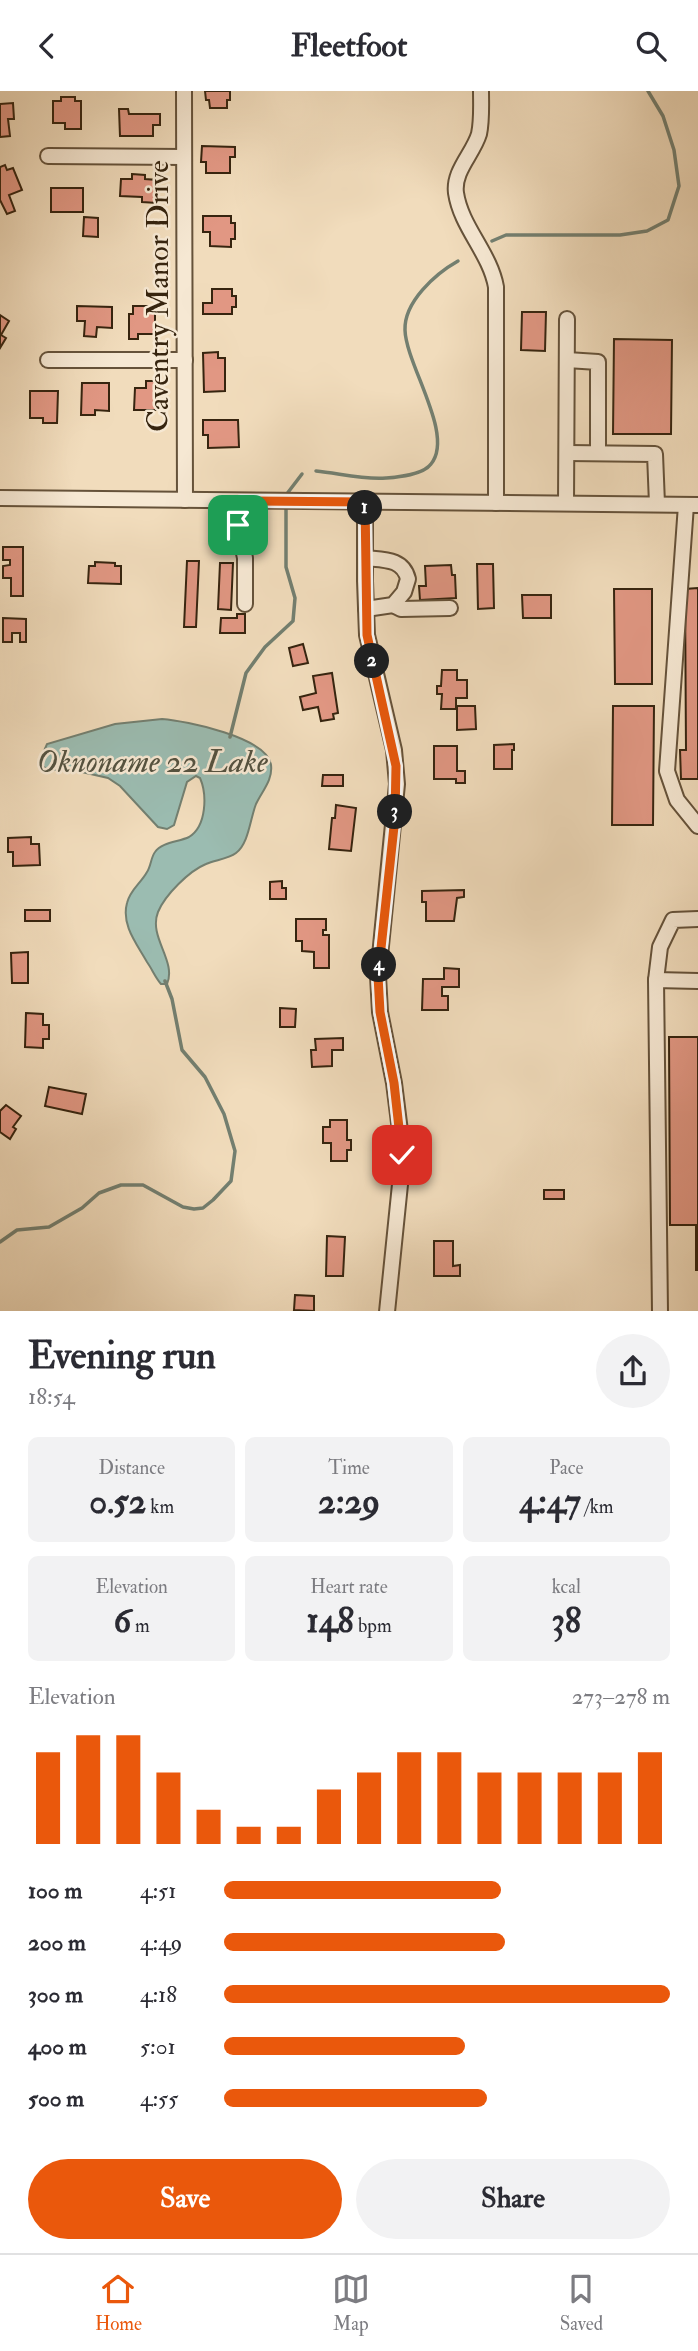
<!DOCTYPE html>
<html lang="en">
<head>
<meta charset="utf-8">
<style>
  :root { --surface:#fff; --page:#f2f2f3; --text:#2b2b33; --muted:#7c7c81; --line:#e1e1e2; --accent:#ea580c }
  body { margin:0; font-family:"IM FELL Double Pica",serif; background:var(--page); color:var(--text); height:100vh; display:flex; flex-direction:column; font-size:26px; white-space:nowrap }
  * { box-sizing:border-box; margin:0 }
  p { font-size:23px; color:var(--muted) }
  .icon { flex:none; width:38px; height:38px; fill:none; stroke:currentColor; stroke-width:2; stroke-linecap:round; stroke-linejoin:round }
  .map { position:relative; height:1220px; overflow:hidden }
  .panel { display:flex; flex-direction:column; background:var(--surface); flex:1 }
  .panel>* { flex:none }
  .pin { position:absolute; display:grid; place-items:center; width:60px; height:60px; color:#fff; margin:-30px; border-radius:14px; box-shadow:0 4px 10px #0006 }
  .km { position:absolute; width:35px; height:35px; margin:-18px; border-radius:50%; background:#222; color:#fff; font-size:19px; line-height:35px; text-align:center }
  .round { display:grid; place-items:center; flex:none; width:74px; height:74px; border-radius:37px; background:var(--page) }
  .headline { display:flex; align-items:center; justify-content:space-between; height:119px; padding:0 28px }
  h1 { font-size:38px; font-weight:700; line-height:52px }
  .metrics { display:grid; grid-template-columns:repeat(3,1fr); gap:10px; height:119px; padding:7px 28px }
  .metrics div { display:grid; align-content:center; border-radius:10px; background:var(--page); text-align:center }
  .metrics b { font-size:35px; font-weight:700 }
  .metrics small { font-size:19px; font-weight:400 }
  .metrics p { font-size:19px }
  .chart { height:196px; padding:14px 28px }
  .chart p { display:flex; justify-content:space-between }
  .chart svg { width:100%; height:126px; margin-top:7px; stroke:var(--accent); stroke-width:6 }
  .primary-button { display:flex; gap:14px; margin-top:auto; padding:14px 28px }
  .primary-button a { flex:1; height:80px; border-radius:42px; background:var(--accent); color:#fff; font-size:28px; font-weight:700; line-height:80px; text-align:center }
  .primary-button a+a { background:var(--page); color:var(--text) }
  ul { padding:0 28px; list-style:none; font-size:23px }
  li { display:grid; grid-template-columns:112px 84px 1fr; align-items:center; height:52px }
  li i { height:18px; border-radius:9px; background:var(--accent) }
  header { display:flex; justify-content:space-between; align-items:center; height:91px; padding:0 28px; background:var(--surface); font-size:32px; font-weight:700 }
  .dock { display:flex; justify-content:space-around; align-items:center; height:98px; border-top:2px solid var(--line); background:var(--surface); font-size:19px; color:var(--muted) }
  .dock a { display:grid; justify-items:center; gap:4px }
  .dock .on { color:var(--accent) }
  .map>svg:first-child { display:block }
  .water { fill:#9bbcb1; stroke:#737f70; stroke-width:2 }
  .lines { fill:none; stroke-linecap:round; stroke-linejoin:round }
  .stream { stroke:#737f70; stroke-width:3.5 }
  .building { fill:#e19783; stroke:#36240f; stroke-width:2 }
  .minor-casing { stroke:#65523a; stroke-width:18 }
  .minor { stroke:#f6e8d3; stroke-width:14 }
  .route-casing { stroke:#fff; stroke-width:14 }
  .route { stroke:#ea580c; stroke-width:9 }
  .labels { text-anchor:middle; dominant-baseline:central; stroke-width:5; stroke-linejoin:round; paint-order:stroke }
  .street-label { font-size:30px; fill:#36240f; stroke:#f6e8d3 }
  .water-label { font-size:32px; font-style:italic; fill:#545240; stroke:#f6e8d3 }
</style>
</head>
<body>
<header><svg class="icon" aria-label="back" viewBox="0 0 24 24"><path d="M15 5l-7 7 7 7"/></svg>Fleetfoot<svg class="icon" aria-label="search" viewBox="0 0 24 24"><circle cx="10" cy="10" r="6"/><path d="M15 15l6 6"/></svg></header>
<div class="map">
<svg width="698" height="1221" viewBox="0 0 698 1221">
  <rect width="100%" height="100%" fill="#f1dcbc"/>
  <filter id="stains"><feTurbulence type="fractalNoise" baseFrequency=".00286" numOctaves="4"/><feColorMatrix values="0 0 0 0 .2 0 0 0 0 .09 0 0 0 0 .02 0 0 0 .5 -.17"/></filter>
  <radialGradient id="worn" r=".72"><stop offset=".6" stop-color="#630" stop-opacity="0"/><stop offset="1" stop-color="#630" stop-opacity=".3"/></radialGradient>
  <!-- water -->
  <path class="water" d="M 162,628 C 186,630 267,646 271,674 C 273,689 262,700 256,713 C 250,728 249,752 236,762 C 228,768 215,769 206,773 C 189,780 165,804 158,821 C 148,846 177,870 167,893 L 161,893 C 155,886 152,878 147,871 C 137,853 121,834 127,812 C 130,799 141,792 147,781 C 151,775 151,766 155,761 C 162,751 179,751 189,746 C 207,735 207,703 200,687 L 196,685 L 187,691 L 174,734 L 167,738 L 158,736 L 120,695 L 108,687 L 73,679 L 50,679 L 45,677 L 39,671 L 47,653 L 115,633 Z"/>
  <g class="lines">
    <!-- stream -->
    <g class="stream">
      <polyline points="492,150 506,144 620,144 647,140 668,129 679,95 674,59 663,25 648,0"/>
      <path d="M 316,380 C 338,382 363,389 386,387 C 398,386 423,384 431,373 C 455,344 406,274 405,239 C 404,211 435,183 458,170"/>
      <polyline points="286,404 302,383"/>
      <polyline points="230,646 246,582 265,556 293,530 295,507 286,476 286,417"/>
      <polyline points="0,1151 17,1139 49,1136 82,1117 99,1102 121,1094 143,1094 183,1116 194,1118 203,1117 213,1109 231,1090 235,1060 224,1023 205,986 182,959 172,908 165,890"/>
    </g>
  </g>
  <!-- building -->
  <g class="building">
    <polygon points="205,0 230,0 230,9 227,9 227,17 210,17 209,9 206,9"/>
    <polygon points="61,6 75,6 75,10 81,10 81,38 65,38 65,32 53,32 53,10 61,10"/>
    <polygon points="13,12 14,28 8,28 10,45 0,46 0,13"/>
    <polygon points="119,18 128,18 129,23 160,23 160,34 153,34 153,45 120,45"/>
    <polygon points="202,55 235,56 235,66 230,66 230,82 206,82 206,71 201,71"/>
    <polygon points="5,74 7,79 13,77 22,99 9,104 15,120 7,123 0,109 0,76"/>
    <polygon points="132,83 145,84 145,88 158,89 157,112 142,111 142,106 120,105 121,88 132,88"/>
    <rect x="51" y="97" width="32" height="24"/>
    <polygon points="203,125 231,125 231,132 235,132 235,148 231,148 231,156 210,155 210,141 203,141"/>
    <polygon points="84,126 98,127 98,146 83,145"/>
    <polygon points="212,198 232,198 232,205 236,205 236,216 232,216 232,223 203,223 203,212 212,212"/>
    <polygon points="77,215 112,216 112,237 97,236 96,246 84,245 85,230 77,230"/>
    <polygon points="133,215 155,215 155,243 138,243 138,248 129,248 129,223 133,223"/>
    <polygon points="522,221 546,221 545,260 521,259"/>
    <polygon points="0,224 9,230 1,244 6,247 0,257"/>
    <polygon points="614,248 672,249 671,343 613,343"/>
    <polygon points="218,261 218,267 225,267 225,300 204,301 203,262"/>
    <polygon points="146,290 157,290 157,319 134,319 135,297 146,297"/>
    <polygon points="82,292 109,292 109,320 95,319 95,324 81,324"/>
    <polygon points="30,300 58,300 57,332 43,332 43,327 30,327"/>
    <polygon points="203,329 238,329 239,356 208,357 208,344 203,344"/>
    <polygon points="3,456 23,456 23,505 11,505 11,487 3,487 3,475 10,474 10,469 3,469"/>
    <polygon points="187,470 199,470 196,536 184,536"/>
    <polygon points="95,471 115,472 115,475 121,475 121,493 88,492 89,475 95,475"/>
    <polygon points="220,472 233,472 231,519 218,518"/>
    <polygon points="477,473 493,473 494,517 478,518"/>
    <polygon points="451,474 452,484 455,484 456,507 420,509 419,495 426,495 425,475"/>
    <polygon points="698,497 698,688 681,688 680,659 686,659 685,498"/>
    <polygon points="614,498 652,498 652,593 615,593"/>
    <polygon points="522,504 551,504 551,527 523,527"/>
    <polygon points="237,523 245,523 245,542 220,542 221,527 237,527"/>
    <polygon points="3,527 26,528 26,551 20,551 20,542 12,542 12,551 3,551"/>
    <polygon points="303,553 308,572 293,575 289,557"/>
    <polygon points="442,579 457,579 457,589 467,589 467,607 456,607 456,618 441,618 442,603 437,603 437,595 441,595"/>
    <polygon points="332,582 338,622 333,623 334,628 321,630 318,616 303,619 300,606 316,602 313,585"/>
    <polygon points="457,615 475,615 476,638 457,639"/>
    <polygon points="613,615 654,615 653,734 612,734"/>
    <polygon points="514,653 514,659 512,659 512,678 494,678 494,654"/>
    <polygon points="434,655 457,655 457,680 465,680 465,692 456,692 456,688 434,688"/>
    <polygon points="323,684 343,684 343,695 322,695"/>
    <polygon points="336,714 356,717 351,760 329,758 332,727 335,727"/>
    <polygon points="31,746 31,753 39,753 40,774 13,775 13,761 8,761 8,747"/>
    <polygon points="282,790 282,797 286,797 286,808 270,808 270,791"/>
    <polygon points="464,799 464,806 457,807 454,830 426,830 426,811 422,811 422,800"/>
    <rect x="25" y="819" width="25" height="11"/>
    <polygon points="296,828 326,828 326,839 323,839 323,844 329,844 329,877 314,877 314,861 302,860 302,850 296,850"/>
    <polygon points="28,861 28,892 12,892 11,862"/>
    <polygon points="444,877 459,878 459,896 442,896 442,905 448,905 448,919 422,919 423,888 444,888"/>
    <polygon points="280,917 296,918 295,936 280,936"/>
    <polygon points="26,922 43,923 43,934 49,934 49,948 43,948 43,957 25,956"/>
    <polygon points="669,946 698,946 698,1179 696,1179 696,1134 670,1134"/>
    <polygon points="343,947 343,959 332,959 332,975 312,976 311,959 316,959 315,948"/>
    <polygon points="49,996 86,1003 82,1023 45,1015"/>
    <polygon points="6,1014 21,1025 13,1036 16,1038 10,1048 0,1041 0,1020"/>
    <polygon points="330,1029 347,1029 347,1049 351,1049 351,1059 347,1059 347,1070 331,1070 331,1052 323,1052 323,1036 330,1036"/>
    <rect x="544" y="1099" width="20" height="9"/>
    <polygon points="327,1145 345,1146 343,1185 326,1185"/>
    <polygon points="434,1150 453,1150 453,1175 460,1174 460,1185 434,1185"/>
    <polygon points="295,1204 314,1205 314,1220 294,1219"/>
  </g>
  <g class="lines">
    <!-- minor casing -->
    <g class="minor-casing">
      <g id="minor">
        <polyline points="184,0 185,409"/>
        <path d="M 481,0 C 481,14 482,29 479,43 C 473,63 453,80 456,102 C 461,136 490,162 496,196 L 496,412"/>
        <polyline points="48,65 184,66"/>
        <polyline points="48,269 185,269"/>
        <polyline points="567,269 598,271 598,362"/>
        <polyline points="568,362 655,363 657,413"/>
        <polyline points="0,407 698,414"/>
        <polyline points="241,410 238,434 245,467 245,513"/>
        <polyline points="365,411 365,490 367,544 394,659 397,693 378,885 380,921 394,992 403,1064 387,1221"/>
        <polyline points="566,412 567,228"/>
        <polyline points="686,414 667,680 677,709 698,735"/>
        <path d="M 365,467 C 383,469 403,467 408,488 L 404,501 L 393,514 L 366,518"/>
        <polyline points="393,514 401,518 450,517"/>
        <polyline points="656,889 660,856 673,829 698,828"/>
        <polyline points="660,1221 656,889 698,890"/>
      </g>
    </g>
    <!-- minor -->
    <use href="#minor" class="minor"/>
  </g>
  <g class="lines">
    <!-- route casing -->
    <g class="route-casing">
      <polyline id="route" points="238,434 241,410 365,411 367,544 396,675 395,726 378,885 380,921 394,992 402,1064"/>
    </g>
    <!-- route -->
    <use href="#route" class="route"/>
  </g>
  <g class="labels">
    <!-- street labels -->
    <g class="street-label">
      <text transform="translate(158 205) rotate(-90)">Caventry Manor Drive</text>
    </g>
    <!-- water labels -->
    <g class="water-label">
      <text x="152" y="671">Oknoname 22 Lake</text>
    </g>
  </g>
  <rect width="100%" height="100%" filter="url(#stains)"/>
  <rect width="100%" height="100%" fill="url(#worn)"/>
</svg>
<div class="pin" style="left:238px;top:434px;background:#1e9e55"><svg class="icon" aria-label="arrive" viewBox="0 0 24 24"><path d="M6 21V4h12l-3 4 3 4H6"/></svg></div>
<div class="pin" style="left:402px;top:1064px;background:#d93025"><svg class="icon" aria-label="check" viewBox="0 0 24 24"><path d="M5 12l5 5 9-10"/></svg></div>
<b class="km" style="left:365px;top:417px">1</b>
<b class="km" style="left:372px;top:570px">2</b>
<b class="km" style="left:395px;top:721px">3</b>
<b class="km" style="left:379px;top:874px">4</b>
</div>
<section class="panel">
<div class="headline"><div><h1>Evening run</h1><p>18:54</p></div><a class="round"><svg class="icon" aria-label="share" viewBox="0 0 24 24"><path d="M12 15V3M7 8l5-5 5 5M5 13v7h14v-7"/></svg></a></div>
<div class="metrics">
<div><p>Distance</p><b>0.52<small> km</small></b></div>
<div><p>Time</p><b>2:29</b></div>
<div><p>Pace</p><b>4:47<small> /km</small></b></div>
</div>
<div class="metrics">
<div><p>Elevation</p><b>6<small> m</small></b></div>
<div><p>Heart rate</p><b>148<small> bpm</small></b></div>
<div><p>kcal</p><b>38</b></div>
</div>
<div class="chart"><p><span>Elevation</span>273–278 m</p>
<svg viewBox="0 0 160 44" preserveAspectRatio="none"><path d="M5 44V12M15 44V6M25 44V6M35 44V19M45 44V32M55 44V38M65 44V38M75 44V25M85 44V19M95 44V12M105 44V12M115 44V19M125 44V19M135 44V19M145 44V19M155 44V12"/></svg>
</div>
<ul>
<li><b>100 m</b>4:51<i style="width:62%"></i></li>
<li><b>200 m</b>4:49<i style="width:63%"></i></li>
<li><b>300 m</b>4:18<i style="width:100%"></i></li>
<li><b>400 m</b>5:01<i style="width:54%"></i></li>
<li><b>500 m</b>4:55<i style="width:59%"></i></li>
</ul>
<div class="primary-button"><a>Save</a><a>Share</a></div>
</section>
<nav class="dock">
<a class="on"><svg class="icon" aria-label="home" viewBox="0 0 24 24"><path d="M3 11l9-7 9 7M6 9v11h12V9"/></svg>Home</a>
<a><svg class="icon" aria-label="map" viewBox="0 0 24 24"><path d="M3 6l6-2 6 2 6-2v14l-6 2-6-2-6 2zM9 4v14M15 6v14"/></svg>Map</a>
<a><svg class="icon" aria-label="saved" viewBox="0 0 24 24"><path d="M7 4h10v16l-5-4-5 4z"/></svg>Saved</a>
</nav>
</body>
</html>
